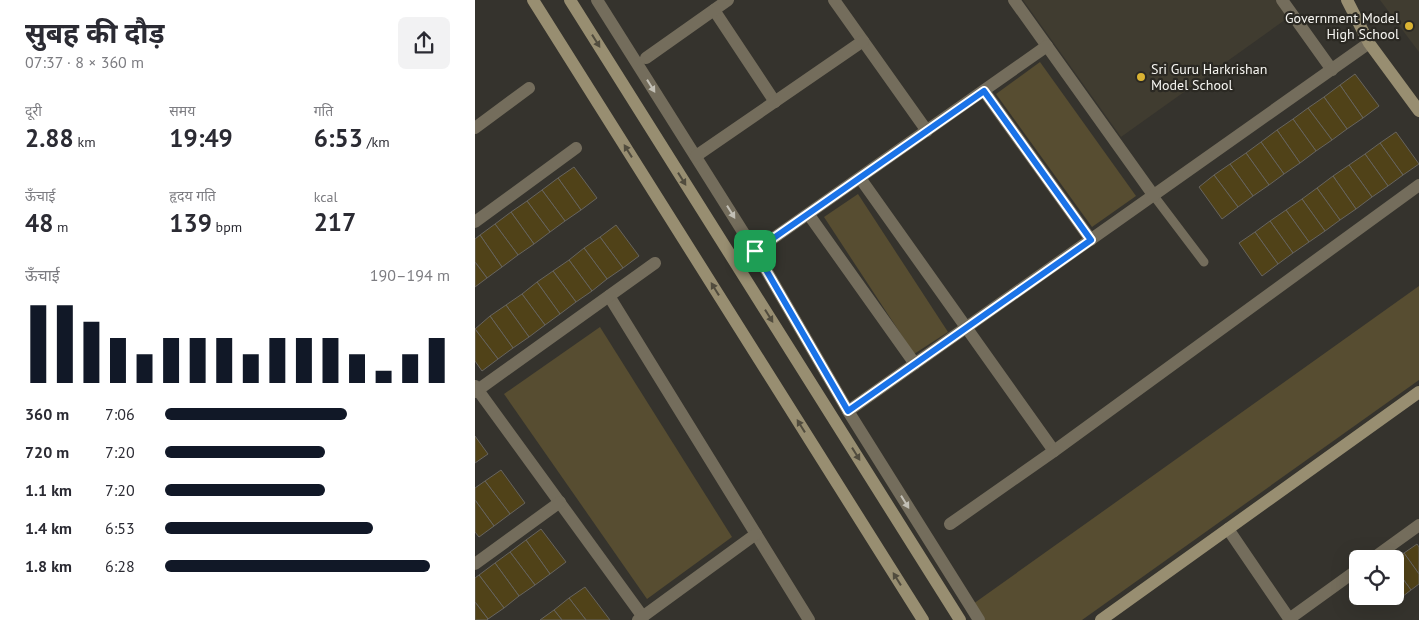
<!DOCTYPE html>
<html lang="hi">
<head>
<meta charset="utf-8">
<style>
  :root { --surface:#fff; --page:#f2f2f3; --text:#2b2b33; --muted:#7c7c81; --accent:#111827 }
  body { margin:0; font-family:"PT Sans","Noto Sans Devanagari",sans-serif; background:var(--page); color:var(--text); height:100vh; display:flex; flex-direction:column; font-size:19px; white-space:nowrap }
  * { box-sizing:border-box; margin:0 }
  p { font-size:16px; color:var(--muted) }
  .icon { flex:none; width:28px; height:28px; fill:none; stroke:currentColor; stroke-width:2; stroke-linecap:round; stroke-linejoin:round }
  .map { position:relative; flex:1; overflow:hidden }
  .sheet { display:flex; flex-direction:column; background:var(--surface); width:475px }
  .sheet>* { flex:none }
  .tools { position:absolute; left:874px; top:550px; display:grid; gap:10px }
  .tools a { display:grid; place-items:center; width:55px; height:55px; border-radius:8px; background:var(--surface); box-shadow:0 5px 20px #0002; font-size:25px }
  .pin { position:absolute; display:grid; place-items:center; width:42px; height:42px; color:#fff; margin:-21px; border-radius:10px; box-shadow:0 2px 8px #0006 }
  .round { display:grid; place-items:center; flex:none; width:52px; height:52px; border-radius:8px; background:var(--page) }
  .headline { display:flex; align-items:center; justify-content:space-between; height:85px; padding:0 25px }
  h1 { font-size:28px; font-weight:700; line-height:38px }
  .metrics { display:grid; grid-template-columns:repeat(3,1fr); gap:8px; height:85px; padding:5px 25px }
  .metrics div { display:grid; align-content:center }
  .metrics b { font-size:25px; font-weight:700 }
  .metrics small { font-size:14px; font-weight:400 }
  .metrics p { font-size:14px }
  .chart { height:140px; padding:10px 25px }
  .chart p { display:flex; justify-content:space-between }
  .chart svg { width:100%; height:90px; margin-top:5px; stroke:var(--accent); stroke-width:6 }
  ul { padding:0 25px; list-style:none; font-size:16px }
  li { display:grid; grid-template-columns:80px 60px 1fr; align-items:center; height:38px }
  li i { height:12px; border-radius:6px; background:var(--accent) }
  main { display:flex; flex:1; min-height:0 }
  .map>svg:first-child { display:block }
  .built { fill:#403c30 }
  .green { fill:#574d31 }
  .building { fill:#504218; stroke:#67645e }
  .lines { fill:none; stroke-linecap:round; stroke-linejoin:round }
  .lane { stroke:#746d5c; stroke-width:9 }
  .street { stroke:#746d5c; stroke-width:12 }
  .secondary { stroke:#988e71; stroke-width:12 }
  .oneway { fill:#514c3e }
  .oneway2 { fill:#c2bfb5 }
  .route-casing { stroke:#fff; stroke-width:10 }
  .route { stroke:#1a73e8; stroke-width:6 }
  .poi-dot { fill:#dab333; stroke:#2b2923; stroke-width:2 }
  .labels { text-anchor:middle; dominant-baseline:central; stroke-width:4.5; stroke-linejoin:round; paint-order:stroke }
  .poi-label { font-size:14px; fill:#f6f5f1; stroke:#2b2923; text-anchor:end }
</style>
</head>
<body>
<main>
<section class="sheet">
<div class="headline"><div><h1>सुबह की दौड़</h1><p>07:37 · 8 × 360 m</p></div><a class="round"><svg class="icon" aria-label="share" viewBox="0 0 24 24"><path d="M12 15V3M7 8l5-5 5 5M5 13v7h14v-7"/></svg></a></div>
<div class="metrics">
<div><p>दूरी</p><b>2.88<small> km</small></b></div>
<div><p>समय</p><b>19:49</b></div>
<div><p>गति</p><b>6:53<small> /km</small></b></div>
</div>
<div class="metrics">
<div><p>ऊँचाई</p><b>48<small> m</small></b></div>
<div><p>हृदय गति</p><b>139<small> bpm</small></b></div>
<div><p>kcal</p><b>217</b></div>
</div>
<div class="chart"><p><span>ऊँचाई</span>190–194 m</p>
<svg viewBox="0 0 160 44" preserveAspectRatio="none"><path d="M5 44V6M15 44V6M25 44V14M35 44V22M45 44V30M55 44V22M65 44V22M75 44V22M85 44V30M95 44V22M105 44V22M115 44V22M125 44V30M135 44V38M145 44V30M155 44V22"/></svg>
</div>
<ul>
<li><b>360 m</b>7:06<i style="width:64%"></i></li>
<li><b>720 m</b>7:20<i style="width:56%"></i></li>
<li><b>1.1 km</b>7:20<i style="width:56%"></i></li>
<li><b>1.4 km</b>6:53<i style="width:73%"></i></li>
<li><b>1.8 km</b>6:28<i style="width:93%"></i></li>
</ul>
</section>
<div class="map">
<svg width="944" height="620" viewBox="0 0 944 620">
  <rect width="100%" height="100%" fill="#35332d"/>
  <!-- built -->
  <g class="built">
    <polygon points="548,0 801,0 814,17 646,137"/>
    <polygon points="905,0 944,0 944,52"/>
  </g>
  <!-- green -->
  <g class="green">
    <polygon points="565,62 661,196 617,227 521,94"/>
    <polygon points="383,194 473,332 439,354 349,217"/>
    <polygon points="944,286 944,380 607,620 499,620 491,609"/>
    <polygon points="125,327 257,537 172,599 29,394"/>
  </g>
  <!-- building -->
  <g class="building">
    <polygon points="880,74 904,106 888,118 865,85"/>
    <polygon points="865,85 888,118 872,129 849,97"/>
    <polygon points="849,97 872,129 857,140 833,108"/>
    <polygon points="833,108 857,140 841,151 818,119"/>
    <polygon points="818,119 841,151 825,163 802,130"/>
    <polygon points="802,130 825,163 809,174 786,142"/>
    <polygon points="921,132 944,164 928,175 905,143"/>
    <polygon points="786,142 809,174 794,185 771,153"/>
    <polygon points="905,143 928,175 913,186 890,154"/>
    <polygon points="771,153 794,185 778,196 755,164"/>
    <polygon points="890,154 913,186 897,197 874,165"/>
    <polygon points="755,164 778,196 763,207 739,175"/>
    <polygon points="874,165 897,197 881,209 858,176"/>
    <polygon points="99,167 122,198 106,210 83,178"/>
    <polygon points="739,175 763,207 747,219 724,187"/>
    <polygon points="858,176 881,209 865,220 842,188"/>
    <polygon points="83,178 106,210 90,221 67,190"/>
    <polygon points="842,188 865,220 850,231 827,199"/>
    <polygon points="67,190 90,221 75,232 52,201"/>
    <polygon points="827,199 850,231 834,242 811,210"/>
    <polygon points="52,201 75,232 59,244 36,212"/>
    <polygon points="811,210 834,242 818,253 795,221"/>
    <polygon points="36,212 59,244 43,255 20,224"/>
    <polygon points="795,221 818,253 803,264 780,232"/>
    <polygon points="20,224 43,255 27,267 5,235"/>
    <polygon points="141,225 164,256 148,268 125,237"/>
    <polygon points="780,232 803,264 787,276 764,243"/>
    <polygon points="5,235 27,267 12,278 0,262 0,239"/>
    <polygon points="125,237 148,268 132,279 109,248"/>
    <polygon points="109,248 132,279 117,291 94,260"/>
    <polygon points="94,260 117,291 101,302 78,271"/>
    <polygon points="0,262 12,278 0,287"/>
    <polygon points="78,271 101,302 85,314 62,282"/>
    <polygon points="62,282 85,314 70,325 47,294"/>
    <polygon points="47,294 70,325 54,337 31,305"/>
    <polygon points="31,305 54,337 38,348 15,316"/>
    <polygon points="15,316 38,348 23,359 0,329"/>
    <polygon points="0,329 23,359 7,371 0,361"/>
    <polygon points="0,436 13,454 0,463"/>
    <polygon points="26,470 50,503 35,514 10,481"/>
    <polygon points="10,481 35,514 19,526 0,500 0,488"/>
    <polygon points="0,500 19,526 4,537 0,532"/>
    <polygon points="66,529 91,562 75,574 51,540"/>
    <polygon points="51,540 75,574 60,585 35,552"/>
    <polygon points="942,544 944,547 944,574 929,553"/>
    <polygon points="35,552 60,585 44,596 20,563"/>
    <polygon points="929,553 944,574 944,584 936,590 920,568 920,559"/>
    <polygon points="20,563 44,596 29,608 4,575"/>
    <polygon points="920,568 936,590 923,600 920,595"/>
    <polygon points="4,575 29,608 13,619 0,602 0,578"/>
    <polygon points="110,587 135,620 111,620 94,598"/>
    <polygon points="94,598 111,620 87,620 79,610"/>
    <polygon points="0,602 13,619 12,620 0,620"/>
    <polygon points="79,610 87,620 65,620"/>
  </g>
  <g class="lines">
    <!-- lane -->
    <polyline class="lane" points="679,196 729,262"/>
    <!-- street -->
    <g class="street">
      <polyline points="122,0 280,251 373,411 504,620"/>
      <polyline points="359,0 452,131"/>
      <polyline points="539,0 679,196"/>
      <polyline points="807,0 857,70"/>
      <polyline points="239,10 300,102"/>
      <polyline points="171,58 253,0"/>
      <polyline points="509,91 616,240"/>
      <polyline points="0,128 54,88"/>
      <polyline points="221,156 388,41"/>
      <polyline points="385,178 579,451"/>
      <polyline points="334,215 440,364"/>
      <polyline points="0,222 101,148"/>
      <polyline points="280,251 572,46"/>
      <polyline points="134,296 334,620"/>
      <polyline points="0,386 168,617"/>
      <polyline points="0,392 180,263"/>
      <polyline points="373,411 894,43"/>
      <polyline points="475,524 579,451 944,185"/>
      <polyline points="753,529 815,620"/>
      <polyline points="897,559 944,525"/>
      <polyline points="0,564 85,502"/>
      <polyline points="814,619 882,570"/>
      <polyline points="163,620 281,534"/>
    </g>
    <!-- secondary -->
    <g class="secondary">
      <polyline points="58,0 448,620"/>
      <polyline points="95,0 485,620"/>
      <polyline points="872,0 894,43 944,111"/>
      <polyline points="626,620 944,392"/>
    </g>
  </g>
  <!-- one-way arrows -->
  <defs><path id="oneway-solid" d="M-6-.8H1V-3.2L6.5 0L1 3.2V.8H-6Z" transform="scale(1.25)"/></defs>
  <g class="oneway">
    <use href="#oneway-solid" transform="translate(121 41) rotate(58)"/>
    <use href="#oneway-solid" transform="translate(153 151) rotate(-122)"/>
    <use href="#oneway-solid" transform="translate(207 179) rotate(58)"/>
    <use href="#oneway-solid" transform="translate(240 289) rotate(-122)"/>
    <use href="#oneway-solid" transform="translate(294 316) rotate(58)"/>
    <use href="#oneway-solid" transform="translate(326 426) rotate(-122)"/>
    <use href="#oneway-solid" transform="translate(381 454) rotate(58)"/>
    <use href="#oneway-solid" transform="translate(422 579) rotate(-122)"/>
  </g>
  <g class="oneway2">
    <use href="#oneway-solid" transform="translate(176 86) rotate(58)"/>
    <use href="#oneway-solid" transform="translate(256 212) rotate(58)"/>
    <use href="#oneway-solid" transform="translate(430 502) rotate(58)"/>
  </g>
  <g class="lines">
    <!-- route casing -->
    <g class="route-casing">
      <polygon id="route" points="509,91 616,240 373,411 280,251"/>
    </g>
    <!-- route -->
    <use href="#route" class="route"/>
  </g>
  <!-- markers -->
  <g class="poi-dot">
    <circle cx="934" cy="26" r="5"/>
    <circle cx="666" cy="77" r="5"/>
  </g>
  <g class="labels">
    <!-- poi labels -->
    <g class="poi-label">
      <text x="924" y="18">Government Model<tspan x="924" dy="16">High School</tspan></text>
      <text x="676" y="69" text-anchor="start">Sri Guru Harkrishan<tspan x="676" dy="16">Model School</tspan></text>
    </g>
  </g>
</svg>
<div class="tools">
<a><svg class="icon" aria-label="locate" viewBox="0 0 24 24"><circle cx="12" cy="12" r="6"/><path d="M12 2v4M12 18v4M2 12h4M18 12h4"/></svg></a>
</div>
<div class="pin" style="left:280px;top:251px;background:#1e9e55"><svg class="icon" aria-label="arrive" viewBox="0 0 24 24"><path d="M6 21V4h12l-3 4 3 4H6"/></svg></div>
</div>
</main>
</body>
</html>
